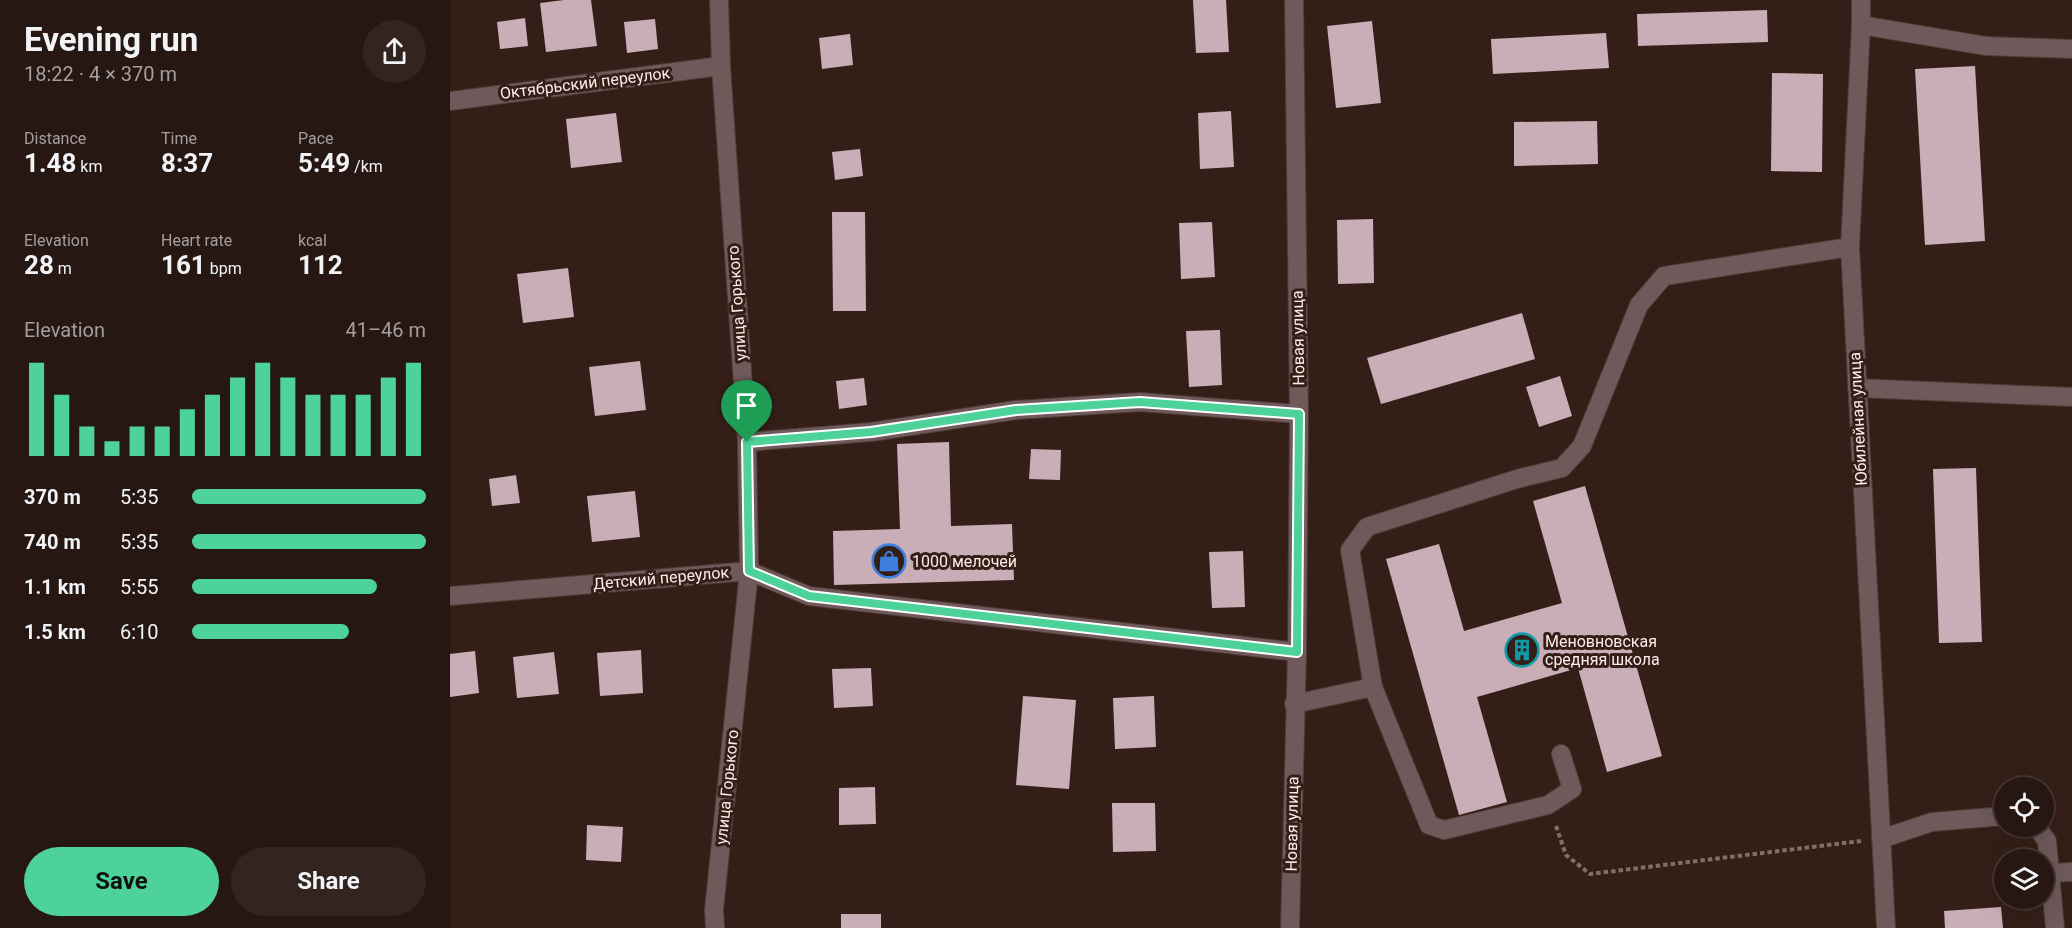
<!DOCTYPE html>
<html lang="en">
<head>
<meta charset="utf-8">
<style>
  :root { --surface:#271712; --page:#332420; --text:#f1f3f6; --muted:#a49f9f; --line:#433632; --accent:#4dd39a }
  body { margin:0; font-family:Roboto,sans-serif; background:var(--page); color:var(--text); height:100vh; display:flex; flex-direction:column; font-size:22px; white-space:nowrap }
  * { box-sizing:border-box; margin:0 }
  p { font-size:20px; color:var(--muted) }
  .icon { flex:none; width:33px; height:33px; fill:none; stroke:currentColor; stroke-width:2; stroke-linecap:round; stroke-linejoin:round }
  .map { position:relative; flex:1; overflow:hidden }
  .side { display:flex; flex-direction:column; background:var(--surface); width:450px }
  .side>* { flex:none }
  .controls { position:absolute; left:1544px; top:777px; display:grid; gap:12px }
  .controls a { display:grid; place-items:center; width:60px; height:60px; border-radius:50%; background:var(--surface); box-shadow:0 6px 24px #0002,0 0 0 2px var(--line); font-size:30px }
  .pin { position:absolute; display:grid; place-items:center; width:51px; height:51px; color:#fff; margin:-62px -26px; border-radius:50% 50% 50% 0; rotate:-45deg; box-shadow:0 0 6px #0007 }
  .pin .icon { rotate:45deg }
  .round { display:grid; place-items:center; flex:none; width:63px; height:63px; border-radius:32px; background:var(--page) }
  .headline { display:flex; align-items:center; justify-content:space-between; height:102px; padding:0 24px }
  h1 { font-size:33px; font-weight:700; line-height:45px }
  .figures { display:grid; grid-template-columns:repeat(3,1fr); gap:9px; height:102px; padding:6px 24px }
  .figures div { display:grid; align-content:center }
  .figures b { font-size:26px; font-weight:700 }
  .figures small { font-size:16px; font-weight:400 }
  .figures p { font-size:16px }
  .chart { height:168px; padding:12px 24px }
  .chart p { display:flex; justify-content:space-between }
  .chart svg { width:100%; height:108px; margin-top:6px; stroke:var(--accent); stroke-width:6 }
  .primary-button { display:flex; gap:12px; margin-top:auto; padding:12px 24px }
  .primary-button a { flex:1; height:69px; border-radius:36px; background:var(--accent); color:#111; font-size:24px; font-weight:700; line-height:69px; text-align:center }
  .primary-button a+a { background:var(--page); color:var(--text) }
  ul { padding:0 24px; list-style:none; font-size:20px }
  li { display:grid; grid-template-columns:96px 72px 1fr; align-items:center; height:45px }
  li i { height:15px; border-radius:8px; background:var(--accent) }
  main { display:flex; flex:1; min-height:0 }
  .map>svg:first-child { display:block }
  .building { fill:#caaeb7 }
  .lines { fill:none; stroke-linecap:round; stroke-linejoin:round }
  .minor-casing { stroke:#503c35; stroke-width:20 }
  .path { stroke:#806e67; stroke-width:4; stroke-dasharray:4.5 3; stroke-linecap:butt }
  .minor { stroke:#6f595a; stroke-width:18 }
  .route-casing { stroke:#fff; stroke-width:12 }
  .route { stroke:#4dd39a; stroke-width:8 }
  .labels { text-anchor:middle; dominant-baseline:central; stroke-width:6; stroke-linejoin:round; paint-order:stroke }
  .street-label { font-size:16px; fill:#fcede8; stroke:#341f18 }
  .poi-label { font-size:16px; fill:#fcede8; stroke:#341f18; text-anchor:start }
</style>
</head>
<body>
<main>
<section class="side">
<div class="headline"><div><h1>Evening run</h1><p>18:22 · 4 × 370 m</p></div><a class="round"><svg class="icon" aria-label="share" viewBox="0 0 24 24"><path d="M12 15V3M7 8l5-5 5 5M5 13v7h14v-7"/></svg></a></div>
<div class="figures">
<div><p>Distance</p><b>1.48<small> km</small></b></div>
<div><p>Time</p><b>8:37</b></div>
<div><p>Pace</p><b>5:49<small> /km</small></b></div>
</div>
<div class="figures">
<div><p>Elevation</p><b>28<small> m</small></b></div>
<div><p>Heart rate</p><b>161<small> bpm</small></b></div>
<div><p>kcal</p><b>112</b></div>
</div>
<div class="chart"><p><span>Elevation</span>41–46 m</p>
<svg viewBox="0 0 160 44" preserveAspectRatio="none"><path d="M5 44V6M15 44V19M25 44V32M35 44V38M45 44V32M55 44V32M65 44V25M75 44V19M85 44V12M95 44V6M105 44V12M115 44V19M125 44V19M135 44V19M145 44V12M155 44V6"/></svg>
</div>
<ul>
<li><b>370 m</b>5:35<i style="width:100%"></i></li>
<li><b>740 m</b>5:35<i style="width:100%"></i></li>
<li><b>1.1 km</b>5:55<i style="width:79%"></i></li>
<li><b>1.5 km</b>6:10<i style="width:67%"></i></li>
</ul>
<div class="primary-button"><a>Save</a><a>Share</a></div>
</section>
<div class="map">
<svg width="1622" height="928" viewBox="0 0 1622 928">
  <rect width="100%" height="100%" fill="#341f18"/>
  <!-- building -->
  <g class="building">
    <polygon points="114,0 141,0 147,46 96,52 90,3"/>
    <polygon points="743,0 776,0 779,52 746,53"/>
    <polygon points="1317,10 1318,42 1188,46 1187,14"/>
    <polygon points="75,18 78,46 50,49 47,22"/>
    <polygon points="205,19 208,49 177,53 174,22"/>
    <polygon points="922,21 931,103 886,108 877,26"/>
    <polygon points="1156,33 1159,68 1043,74 1041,39"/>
    <polygon points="400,34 403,65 372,69 369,38"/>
    <polygon points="1525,66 1535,241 1475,245 1465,69"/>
    <polygon points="1322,73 1373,74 1372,172 1321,171"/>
    <polygon points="781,111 784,167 750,169 748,113"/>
    <polygon points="166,113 172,162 121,168 116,119"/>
    <polygon points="1147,121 1148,164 1064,166 1064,122"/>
    <polygon points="410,149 413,176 385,180 382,152"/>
    <polygon points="382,212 415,212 416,311 383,311"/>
    <polygon points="923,219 924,283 888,284 887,220"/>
    <polygon points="762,222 765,277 731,279 729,223"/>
    <polygon points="118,268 124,317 73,323 67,274"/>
    <polygon points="1072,313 1085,359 931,404 917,358"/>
    <polygon points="770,330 772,385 739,387 736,331"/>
    <polygon points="190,361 196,410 145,416 139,367"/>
    <polygon points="1110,376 1122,416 1089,427 1076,387"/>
    <polygon points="414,378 417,405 389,409 386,381"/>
    <polygon points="499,442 501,526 562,524 564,580 384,585 383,531 450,529 447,444"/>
    <polygon points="581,449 611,450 610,480 579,479"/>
    <polygon points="1526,468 1532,642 1489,643 1483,469"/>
    <polygon points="66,475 70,503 42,506 39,479"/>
    <polygon points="1135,486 1212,756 1157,772 1128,668 1027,697 1057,802 1009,815 936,559 989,544 1014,631 1112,603 1083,501"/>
    <polygon points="185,491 190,537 142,542 137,496"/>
    <polygon points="793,551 795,607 762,608 759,552"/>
    <polygon points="191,650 193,693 150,696 147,653"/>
    <polygon points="25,651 29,693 0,697 0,654"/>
    <polygon points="104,652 109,694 67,698 63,657"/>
    <polygon points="421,668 423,706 384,708 382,669"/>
    <polygon points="573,696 626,700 619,789 566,785"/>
    <polygon points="704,696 706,747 665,749 663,698"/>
    <polygon points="425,787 426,824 389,825 389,788"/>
    <polygon points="662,803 705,803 706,851 663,852"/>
    <polygon points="137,825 173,827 171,862 136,860"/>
    <polygon points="1551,907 1553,928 1495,928 1494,911"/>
    <rect x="391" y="914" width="40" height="14"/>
  </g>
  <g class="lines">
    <!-- minor casing -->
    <g class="minor-casing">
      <g id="minor">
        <polyline points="1411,0 1411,25 1400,247 1436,928"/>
        <polyline points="1411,25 1536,46 1622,49"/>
        <polyline points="0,101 271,66"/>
        <polyline points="1407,388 1622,397"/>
        <polyline points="297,442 421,432 566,410 690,402 849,414"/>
        <polyline points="0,596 299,571 359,596 847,652"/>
        <polyline points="923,687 979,825 994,830 1098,805 1122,789 1111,754"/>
        <polyline points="844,704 923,687 900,550 917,527 1067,479 1112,468 1132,446 1189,305 1214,276 1400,247"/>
        <polyline points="1586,826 1597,841 1605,928"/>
        <polyline points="1431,839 1482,822 1554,816"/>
        <polyline points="1601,873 1622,872"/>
        <polyline points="265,928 264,910 299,571 297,442 271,66 269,0"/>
        <polyline points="840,928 847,652 849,414 844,0"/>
      </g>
    </g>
    <!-- path -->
    <polyline class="path" points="1106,826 1116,855 1140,874 1411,841"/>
    <!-- minor -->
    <use href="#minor" class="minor"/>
  </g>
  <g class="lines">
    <!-- route casing -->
    <g class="route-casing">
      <polygon id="route" points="690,402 849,414 847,652 359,596 299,571 297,442 421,432 566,410"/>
    </g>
    <!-- route -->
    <use href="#route" class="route"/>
  </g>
  <!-- icons -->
  <defs>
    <g id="shop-ring" transform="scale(1.725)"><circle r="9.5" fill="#341f18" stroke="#3f7fe0" stroke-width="1.5"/><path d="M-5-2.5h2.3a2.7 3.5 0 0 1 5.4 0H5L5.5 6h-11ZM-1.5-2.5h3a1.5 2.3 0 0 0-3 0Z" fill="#3f7fe0"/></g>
    <g id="building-ring" transform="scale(1.725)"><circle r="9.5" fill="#341f18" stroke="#0f9aa8" stroke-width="1.5"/><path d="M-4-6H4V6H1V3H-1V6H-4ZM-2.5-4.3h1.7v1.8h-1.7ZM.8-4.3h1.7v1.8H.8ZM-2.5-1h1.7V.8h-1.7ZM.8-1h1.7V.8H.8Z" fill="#0f9aa8"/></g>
  </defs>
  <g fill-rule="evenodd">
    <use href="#shop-ring" x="439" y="561"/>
    <use href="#building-ring" x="1072" y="650"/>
  </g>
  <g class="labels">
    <!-- street labels -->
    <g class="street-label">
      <text transform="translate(135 83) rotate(-7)">Октябрьский переулок</text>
      <text transform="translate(287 303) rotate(-94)">улица Горького</text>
      <text transform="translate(848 338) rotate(-91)">Новая улица</text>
      <text transform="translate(1408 419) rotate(-93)">Юбилейная улица</text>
      <text transform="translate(211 578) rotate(-5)">Детский переулок</text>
      <text transform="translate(277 787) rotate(-84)">улица Горького</text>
      <text transform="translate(842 824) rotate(-89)">Новая улица</text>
    </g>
    <!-- poi labels -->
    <g class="poi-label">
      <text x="462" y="561">1000 мелочей</text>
      <text x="1095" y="641">Меновновская<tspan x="1095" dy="18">средняя школа</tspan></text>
    </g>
  </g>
</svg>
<div class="controls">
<a><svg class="icon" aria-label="locate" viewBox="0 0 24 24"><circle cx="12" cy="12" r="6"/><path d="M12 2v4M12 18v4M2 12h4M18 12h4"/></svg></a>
<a><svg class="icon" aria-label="layers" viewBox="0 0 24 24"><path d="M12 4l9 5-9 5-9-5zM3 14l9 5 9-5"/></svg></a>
</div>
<div class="pin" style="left:297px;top:442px;background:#1e9e55"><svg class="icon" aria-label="arrive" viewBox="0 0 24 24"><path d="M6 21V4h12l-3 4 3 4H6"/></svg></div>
</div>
</main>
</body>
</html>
